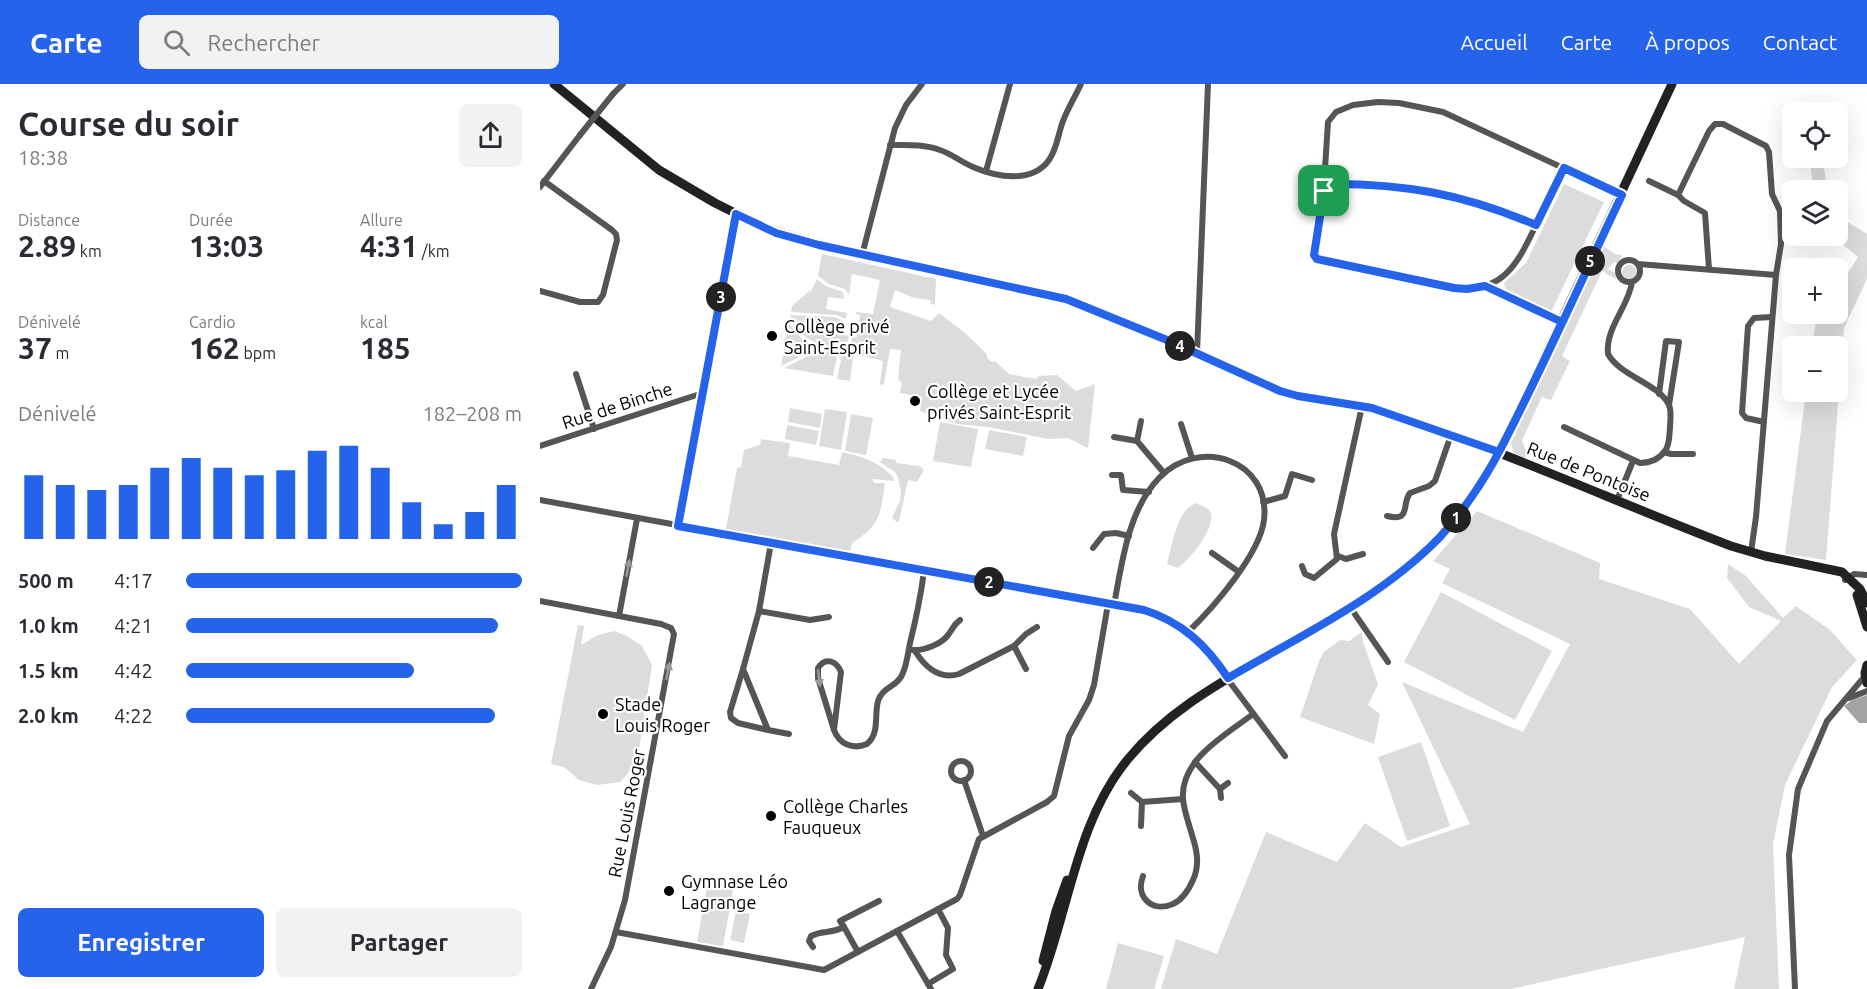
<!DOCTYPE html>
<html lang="fr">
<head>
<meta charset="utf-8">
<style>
  :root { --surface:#fff; --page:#f2f2f3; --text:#2b2b33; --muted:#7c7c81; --accent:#2563eb }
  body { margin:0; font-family:Ubuntu,sans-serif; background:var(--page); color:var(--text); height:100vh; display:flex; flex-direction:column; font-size:22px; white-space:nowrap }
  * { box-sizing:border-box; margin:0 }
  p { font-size:20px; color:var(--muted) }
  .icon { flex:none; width:33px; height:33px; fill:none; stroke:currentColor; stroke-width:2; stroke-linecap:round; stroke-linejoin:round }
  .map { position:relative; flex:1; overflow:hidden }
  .sheet { display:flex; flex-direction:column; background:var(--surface); width:540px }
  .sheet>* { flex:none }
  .controls { position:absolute; left:1242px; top:18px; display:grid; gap:12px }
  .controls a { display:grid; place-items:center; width:66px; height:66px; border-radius:9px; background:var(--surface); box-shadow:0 6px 24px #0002; font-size:30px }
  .pin { position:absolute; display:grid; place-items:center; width:51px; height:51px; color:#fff; margin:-26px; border-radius:12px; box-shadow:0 3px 9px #0006 }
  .km { position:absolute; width:30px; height:30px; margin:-15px; border-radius:50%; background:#222; color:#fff; font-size:16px; line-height:30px; text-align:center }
  .round { display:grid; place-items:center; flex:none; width:63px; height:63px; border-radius:9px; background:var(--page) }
  .headline { display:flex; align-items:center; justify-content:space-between; height:102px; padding:0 18px }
  h1 { font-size:33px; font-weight:700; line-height:45px }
  .metrics { display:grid; grid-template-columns:repeat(3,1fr); gap:9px; height:102px; padding:6px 18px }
  .metrics div { display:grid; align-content:center }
  .metrics b { font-size:30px; font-weight:700 }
  .metrics small { font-size:16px; font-weight:400 }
  .metrics p { font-size:16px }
  .chart { height:168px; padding:12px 18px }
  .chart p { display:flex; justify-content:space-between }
  .chart svg { width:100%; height:108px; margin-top:6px; stroke:var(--accent); stroke-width:6 }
  .primary-button { display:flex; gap:12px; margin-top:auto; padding:12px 18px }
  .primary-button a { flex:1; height:69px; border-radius:9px; background:var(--accent); color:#fff; font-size:24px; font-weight:700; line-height:69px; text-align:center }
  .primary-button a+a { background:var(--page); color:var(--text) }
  ul { padding:0 18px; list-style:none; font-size:20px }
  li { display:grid; grid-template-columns:96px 72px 1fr; align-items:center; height:45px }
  li i { height:15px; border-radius:8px; background:var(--accent) }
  header { display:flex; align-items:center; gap:36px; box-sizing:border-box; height:84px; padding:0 30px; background:var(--accent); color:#fff }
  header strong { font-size:28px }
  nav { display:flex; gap:33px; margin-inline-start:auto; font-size:21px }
  .search { width:420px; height:54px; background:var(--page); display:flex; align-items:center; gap:15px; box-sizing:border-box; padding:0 21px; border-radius:9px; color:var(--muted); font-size:22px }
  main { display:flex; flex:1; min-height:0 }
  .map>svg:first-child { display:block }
  .green { fill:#dcdcdc }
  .water { fill:#a3a3a3 }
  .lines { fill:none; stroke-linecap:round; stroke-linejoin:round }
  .street { stroke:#555; stroke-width:6 }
  .secondary { stroke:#222; stroke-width:9 }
  .street-bridge { stroke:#555; stroke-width:6 }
  .oneway { fill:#999 }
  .route-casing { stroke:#fff; stroke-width:12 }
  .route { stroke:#2563eb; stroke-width:8 }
  .poi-dot { fill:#000; stroke:#fff; stroke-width:2 }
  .labels { text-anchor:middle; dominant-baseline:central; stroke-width:4.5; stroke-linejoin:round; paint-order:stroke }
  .poi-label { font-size:18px; fill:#000; stroke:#fff; text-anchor:start }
  .street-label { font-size:18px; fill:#000; stroke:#fff }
</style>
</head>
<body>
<header>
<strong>Carte</strong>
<div class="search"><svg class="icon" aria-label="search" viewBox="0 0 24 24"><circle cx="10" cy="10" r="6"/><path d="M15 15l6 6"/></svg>Rechercher</div>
<nav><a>Accueil</a><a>Carte</a><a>À propos</a><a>Contact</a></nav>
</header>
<main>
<section class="sheet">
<div class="headline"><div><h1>Course du soir</h1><p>18:38</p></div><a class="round"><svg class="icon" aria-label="share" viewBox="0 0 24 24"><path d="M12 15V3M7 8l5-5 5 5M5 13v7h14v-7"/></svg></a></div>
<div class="metrics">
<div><p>Distance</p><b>2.89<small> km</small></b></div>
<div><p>Durée</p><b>13:03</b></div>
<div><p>Allure</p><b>4:31<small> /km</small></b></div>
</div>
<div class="metrics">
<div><p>Dénivelé</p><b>37<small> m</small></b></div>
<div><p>Cardio</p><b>162<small> bpm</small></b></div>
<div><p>kcal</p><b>185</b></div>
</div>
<div class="chart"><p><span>Dénivelé</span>182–208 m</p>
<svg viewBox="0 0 160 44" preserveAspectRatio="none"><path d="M5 44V18M15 44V22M25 44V24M35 44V22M45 44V15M55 44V11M65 44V15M75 44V18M85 44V16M95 44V8M105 44V6M115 44V15M125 44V29M135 44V38M145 44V33M155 44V22"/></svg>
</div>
<ul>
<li><b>500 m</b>4:17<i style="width:100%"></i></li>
<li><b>1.0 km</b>4:21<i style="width:93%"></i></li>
<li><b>1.5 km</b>4:42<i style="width:68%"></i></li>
<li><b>2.0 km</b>4:22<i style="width:92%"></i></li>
</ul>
<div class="primary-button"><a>Enregistrer</a><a>Partager</a></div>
</section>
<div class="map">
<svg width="1327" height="905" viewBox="0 0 1327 905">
  <rect width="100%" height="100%" fill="#fff"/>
  <!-- green -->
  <g class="green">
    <polygon points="1269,74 1282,74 1288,106 1274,106"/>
    <polygon points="1024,100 1064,118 1011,228 966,206 964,199 986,179"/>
    <polygon points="1298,128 1301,134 1327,150 1327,195 1304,244 1286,476 1245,470 1266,308 1298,308 1298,262 1272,262 1276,238 1281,230 1298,230 1298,205 1318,173 1292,152 1298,152"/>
    <polygon points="1062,161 1075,170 1082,171 1078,180 1074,178 1068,185 1075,189 1076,195 1062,187 1022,272 1030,277 1011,316 1002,313 982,356 987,370 985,374 974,369 971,359"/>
    <polygon points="282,170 396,195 395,221 390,219 391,216 374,214 355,206 350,223 391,237 399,229 425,249 447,270 447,274 452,278 455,277 469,290 496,295 499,292 517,291 536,307 555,300 548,364 528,354 508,355 448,343 417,340 380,327 382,313 360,309 362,299 358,295 361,266 350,265 344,300 341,302 340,299 343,277 316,270 315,262 311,258 312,252 317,253 320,231 316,230 316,228 333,230 340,196 312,190 309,211 305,205 289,200 278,192"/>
    <circle cx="1089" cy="188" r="7"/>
    <polygon points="277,195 286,202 303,208 304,215 288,213 286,225 307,229 306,235 296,231 251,228 252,222 269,207 271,207"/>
    <path d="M 250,231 L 295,233 L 305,238 L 303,251 L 309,252 L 308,257 L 302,259 L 298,264 C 277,260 257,255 250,231 Z"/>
    <polygon points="248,241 250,241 263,256 278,264 241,282"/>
    <polygon points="307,261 311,261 313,274 310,297 297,295 302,271 310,271 313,265 306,263"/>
    <polygon points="291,266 296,268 297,272 293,292 244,284 272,270"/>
    <polygon points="250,324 282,330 280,344 248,338"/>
    <polygon points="285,325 307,328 301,366 279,362"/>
    <polygon points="311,330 333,334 326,371 305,367"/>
    <polygon points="400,338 438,345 431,383 393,377"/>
    <polygon points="247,341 279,347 276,361 245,355"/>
    <polygon points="449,346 487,353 483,372 445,365"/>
    <path d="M 221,355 L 250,359 L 248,372 L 299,381 L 302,368 C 324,373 337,377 353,393 L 354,397 L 332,395 L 334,399 L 345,399 C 340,431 341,441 312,459 L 310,468 L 186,445 L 197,384 L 201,383 L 204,366 L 220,361 Z"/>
    <polygon points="343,374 356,376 356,379 380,382 384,386 377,398 368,396 359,438 357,438 352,434 360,417 361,408 358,393 355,388 340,378"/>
    <path d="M 656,419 C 660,421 666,423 669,426 C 680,440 649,476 638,484 L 627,480 C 632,462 637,425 656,419 Z"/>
    <polygon points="937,427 1060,479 1059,495 1150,525 1199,580 1241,537 1209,523 1187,494 1188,480 1206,492 1243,534 1256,522 1290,546 1317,576 1292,603 1245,701 1233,760 1239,905 1194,905 1205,853 971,905 621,905 636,855 677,870 726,748 797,778 825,739 861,763 930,740 862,598 983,648 1030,560 902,499 910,485 893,477"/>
    <polygon points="901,508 1012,567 975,636 864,578"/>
    <polygon points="38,541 44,542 41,561 58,551 74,547 87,552 102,562 112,581 97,679 80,698 57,701 39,696 24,683 11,680"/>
    <polygon points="822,548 823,558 838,600 828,621 840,630 834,660 760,633 779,577 784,568 800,556 809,557"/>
    <polygon points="881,658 910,742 867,757 838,673"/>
    <polygon points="168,797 194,801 183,862 157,858"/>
    <polygon points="196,827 210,830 204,859 190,856"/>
    <polygon points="578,859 624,872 614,905 566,905"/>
  </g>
  <!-- water -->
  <polygon class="water" points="1327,611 1327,639 1319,639 1304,622 1312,616"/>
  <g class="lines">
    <!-- street -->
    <g class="street">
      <polyline points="73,10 83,0"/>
      <path d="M 350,61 C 367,61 384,60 400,66 C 412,70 421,78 433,83 C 456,93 492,100 509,76 C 517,65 518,50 523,37 C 528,24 535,13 541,0"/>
      <path d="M 1024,84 C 1014,103 1005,123 995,143 C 977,181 962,210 913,204 L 778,176 L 775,173 L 784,100 L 788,38 L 796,28 L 813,21 L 838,18 L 859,19 L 903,28 L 1081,111"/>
      <polyline points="446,87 470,0"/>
      <polyline points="1109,97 1138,111 1144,117 1165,129 1169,185"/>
      <path d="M 784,100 C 863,99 923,110 996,142"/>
      <polyline points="0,103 40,51"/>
      <polyline points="1138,111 1169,47 1175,40 1183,40 1226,62 1229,68 1232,110 1240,127 1241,160 1236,191 1216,433 1211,468"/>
      <polyline points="322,171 355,44 366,21 382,0"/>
      <circle cx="1089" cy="187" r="11"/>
      <polyline points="1098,180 1236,191"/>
      <polyline points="945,202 1022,238"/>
      <polyline points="0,207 40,218 58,218 63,211 77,156 76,150 72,146 4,97"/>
      <polyline points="657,269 668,0"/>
      <polyline points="36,290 54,345"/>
      <polyline points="1119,310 1126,257 1139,258 1129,321"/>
      <polyline points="1224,338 1206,334 1202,329 1208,242 1214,234 1232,233"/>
      <polyline points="641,340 652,374"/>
      <path d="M 1024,343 L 1100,379 C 1110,379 1119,375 1125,367 C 1130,360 1129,352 1130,344 C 1130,337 1132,328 1129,321 C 1118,299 1080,292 1068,270 C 1065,244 1089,222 1092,198"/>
      <polyline points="574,353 597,357 624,389"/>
      <polyline points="597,357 601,337"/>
      <polyline points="0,362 163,309"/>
      <polyline points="1124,368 1131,370 1153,370"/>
      <polyline points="572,391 581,391 583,406 609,408"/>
      <polyline points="0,416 510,509 614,530 641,543 662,561 745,672"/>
      <polyline points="1077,416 1093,377"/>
      <polyline points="723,418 745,412 752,390 772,396"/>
      <path d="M 847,432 C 872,438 861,420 870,409 L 889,402 L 895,397 L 911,351"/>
      <polyline points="138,442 196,130"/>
      <polyline points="231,459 219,527 203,585 228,646 249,650"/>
      <polyline points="553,464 564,450 576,449 589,452"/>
      <polyline points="672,469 699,488"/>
      <polyline points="798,472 806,475 823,470"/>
      <polyline points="762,482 765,490 774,494 797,475 794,450 822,322"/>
      <polyline points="1305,496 1314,490 1327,491"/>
      <polyline points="0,517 121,540 131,544 134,550 85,816 71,863 51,905"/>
      <path d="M 574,521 C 582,479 588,426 619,394 C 659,352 731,376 724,436 C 720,470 673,524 648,548"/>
      <polyline points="810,523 848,578"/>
      <polyline points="219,527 270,536 289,533"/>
      <polyline points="79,532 97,435"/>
      <polyline points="474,562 486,585"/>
      <path d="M 373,566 C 383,567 402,560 408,551 C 413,545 413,541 420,536"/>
      <path d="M 375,567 C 385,583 399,596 419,590 L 474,562 L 486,550 L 497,543"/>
      <polyline points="203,585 190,628 191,634 198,639 228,646"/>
      <polyline points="1309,614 1327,607"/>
      <path d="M 294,646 L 301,588 C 296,576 285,573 278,584 L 278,594 L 294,646 C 299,660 313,666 327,660 C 340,649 334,632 338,617 C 342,603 357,603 362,591 C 367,581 368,569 370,559 C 376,535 381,511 384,487"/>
      <circle cx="421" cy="687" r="10"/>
      <polyline points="655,678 680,705 681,714"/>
      <polyline points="424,696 443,752"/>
      <polyline points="680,705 688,699"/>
      <polyline points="591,709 602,718"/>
      <polyline points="601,742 602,718 643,715"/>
      <path d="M 603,792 C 595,813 612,829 633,820 C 642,816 649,805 653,796 C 660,781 657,766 652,751 C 649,740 644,727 643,715 C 640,675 686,651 713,630"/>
      <polyline points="304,843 318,868"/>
      <polyline points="357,847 391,905"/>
      <polyline points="76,848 284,886 417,815 420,811 439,755 507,718 514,712 529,652 549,616 554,601 568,520"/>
      <path d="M 273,863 L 269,857 L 271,852 C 285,845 288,851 304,843 L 300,837 L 339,817"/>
      <polyline points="388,900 413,885 406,871 408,844 398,825"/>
      <polyline points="1255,905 1249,771 1258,705 1287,637 1325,592"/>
    </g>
    <!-- secondary -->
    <g class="secondary">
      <path d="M 14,0 L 119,86 L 175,119 L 227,145 L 311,169 L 526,215 L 627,256 L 740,307 C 772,318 806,316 838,326 C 959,364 1073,417 1191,462 L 1225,472 L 1302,488 L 1320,505 L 1327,519"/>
      <polyline points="1317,511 1327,543"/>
      <polyline points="1327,581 1325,589 1327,599"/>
      <polyline points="503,877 516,827 527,796"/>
      <path d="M 498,905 C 529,829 535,739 588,675 C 626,629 676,601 726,572 C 786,537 852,504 901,452 C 932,419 954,378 974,338 L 1132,0"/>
    </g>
    <!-- street-bridge -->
    <polyline class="street-bridge" points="40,51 73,10"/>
  </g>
  <!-- one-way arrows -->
  <defs><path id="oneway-solid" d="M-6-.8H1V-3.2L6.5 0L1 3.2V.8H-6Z" transform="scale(1.5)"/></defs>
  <g class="oneway">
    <use href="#oneway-solid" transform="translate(88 484) rotate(-79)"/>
    <use href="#oneway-solid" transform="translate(128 587) rotate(-79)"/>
    <use href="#oneway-solid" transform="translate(279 594) rotate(83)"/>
  </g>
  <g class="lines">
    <!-- route casing -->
    <g class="route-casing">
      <path id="route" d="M 784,107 L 774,171 L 777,175 L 914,204 L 927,205 L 945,202 L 1022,238 C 1000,285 978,333 953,379 C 938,405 920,431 900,453 C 841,514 760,552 688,594 C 666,561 642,538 604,526 L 138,442 L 196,130 L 236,149 L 279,161 L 526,215 L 627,256 L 740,307 L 758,312 L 832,324 L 959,368 C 1003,284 1041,197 1082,111 L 1024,84 L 996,141 C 923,110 864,99 784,100 L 784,107"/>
    </g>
    <!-- route -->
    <use href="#route" class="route"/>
  </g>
  <!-- markers -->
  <g class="poi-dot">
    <circle cx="232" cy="252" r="6"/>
    <circle cx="375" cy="317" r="6"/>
    <circle cx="63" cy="630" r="6"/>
    <circle cx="231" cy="732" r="6"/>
    <circle cx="129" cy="807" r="6"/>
  </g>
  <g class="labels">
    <!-- poi labels -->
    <g class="poi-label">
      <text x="244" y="242">Collège privé<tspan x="244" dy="21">Saint-Esprit</tspan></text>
      <text x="387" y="307">Collège et Lycée<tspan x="387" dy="21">privés Saint-Esprit</tspan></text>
      <text x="75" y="620">Stade<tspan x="75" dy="21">Louis Roger</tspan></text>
      <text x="243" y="722">Collège Charles<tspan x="243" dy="21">Fauqueux</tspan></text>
      <text x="141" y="797">Gymnase Léo<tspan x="141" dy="21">Lagrange</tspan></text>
    </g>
    <!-- street labels -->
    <g class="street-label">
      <text transform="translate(77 321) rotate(-18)">Rue de Binche</text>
      <text transform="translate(1049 387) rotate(22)">Rue de Pontoise</text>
      <text transform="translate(86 729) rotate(-79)">Rue Louis Roger</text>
    </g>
  </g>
</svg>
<div class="controls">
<a><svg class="icon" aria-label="locate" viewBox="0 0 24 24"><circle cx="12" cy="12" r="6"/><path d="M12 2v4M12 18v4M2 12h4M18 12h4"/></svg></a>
<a><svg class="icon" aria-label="layers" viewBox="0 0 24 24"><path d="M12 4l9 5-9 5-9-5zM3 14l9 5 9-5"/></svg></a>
<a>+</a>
<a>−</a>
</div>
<div class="pin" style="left:784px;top:107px;background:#1e9e55"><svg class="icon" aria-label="arrive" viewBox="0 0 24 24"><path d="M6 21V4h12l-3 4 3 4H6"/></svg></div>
<b class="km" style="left:916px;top:434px">1</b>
<b class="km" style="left:449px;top:498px">2</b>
<b class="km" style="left:181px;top:213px">3</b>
<b class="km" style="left:640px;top:262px">4</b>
<b class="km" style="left:1050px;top:177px">5</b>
</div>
</main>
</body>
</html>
